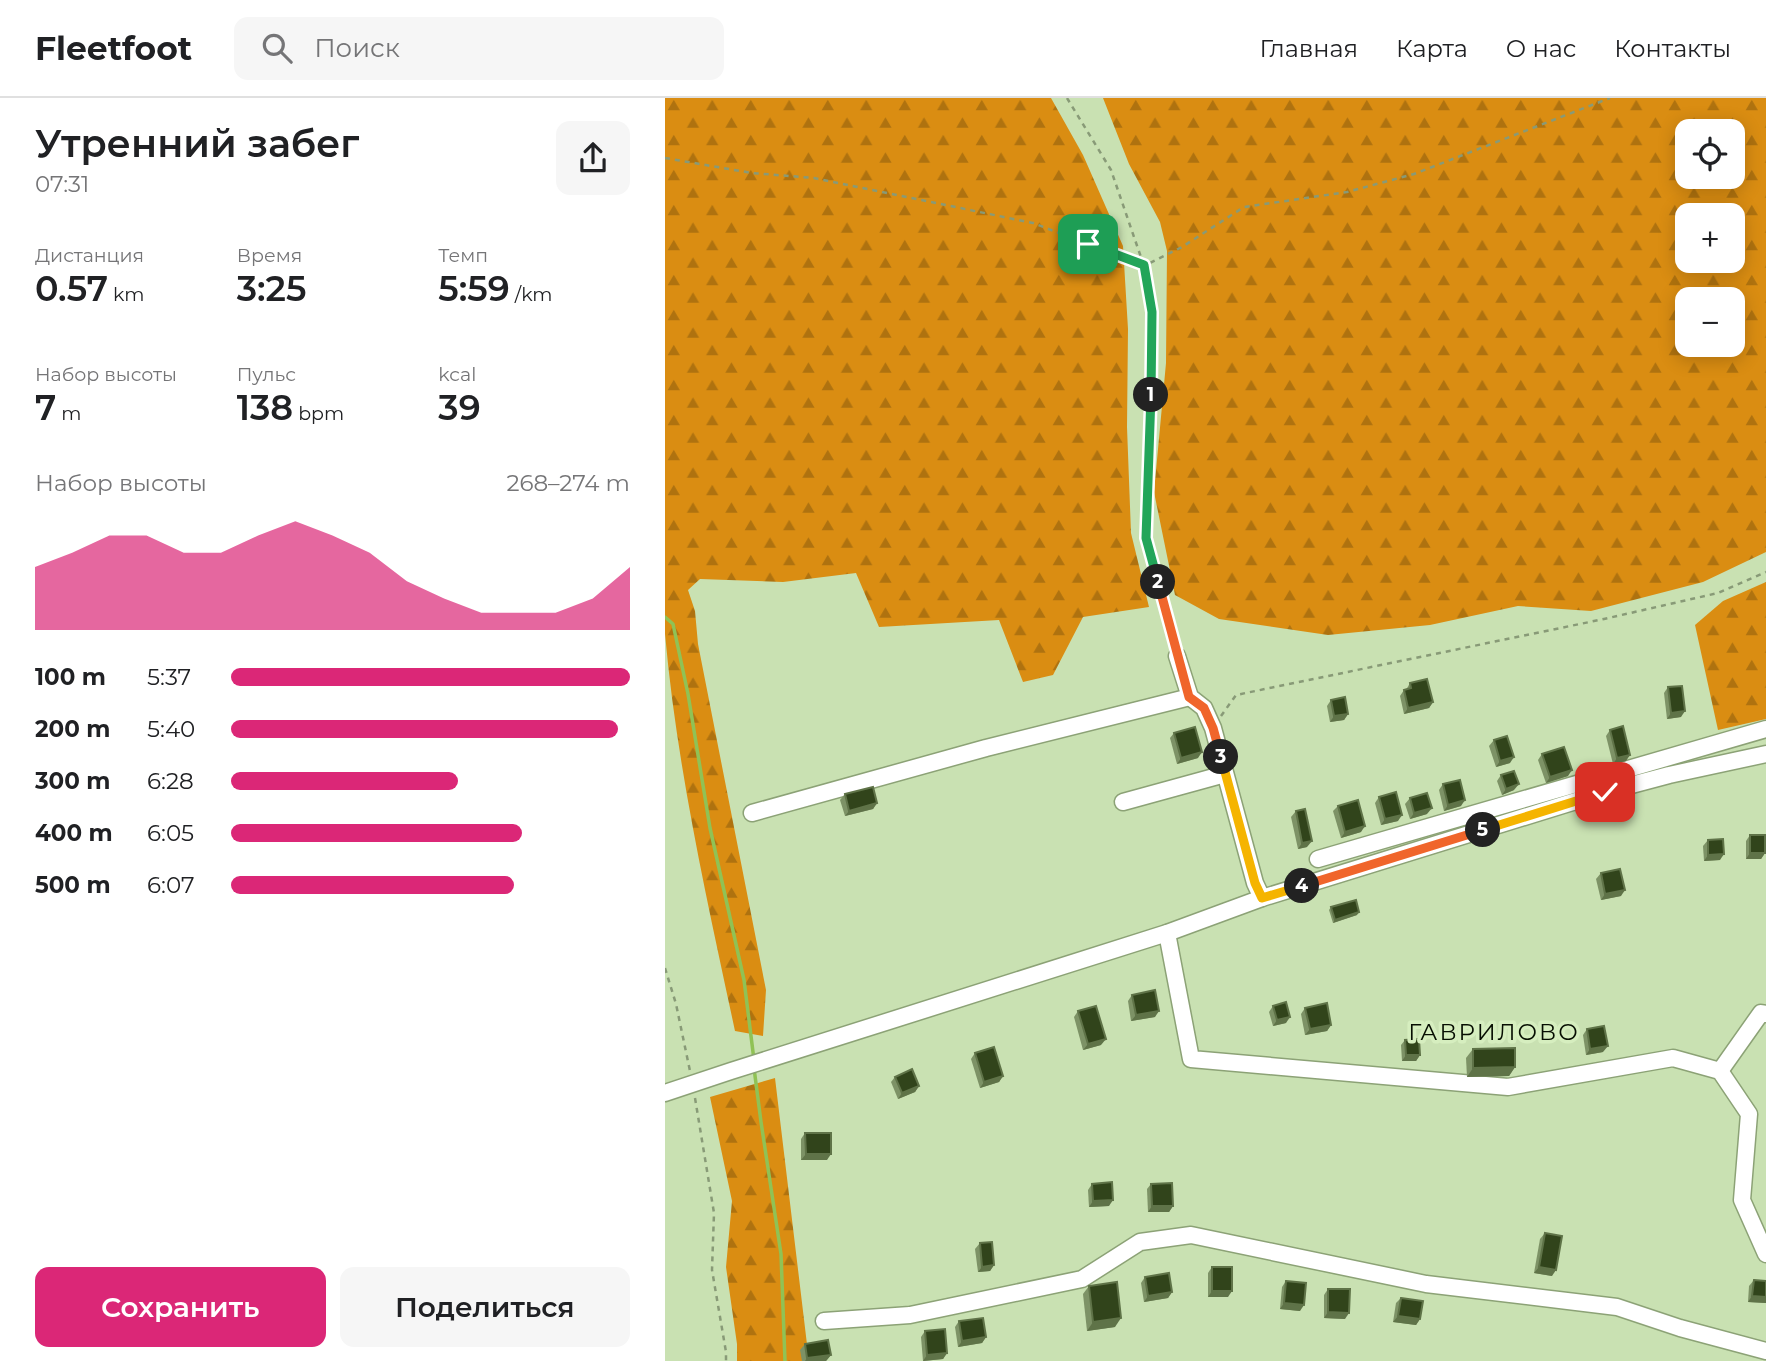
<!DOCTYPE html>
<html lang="ru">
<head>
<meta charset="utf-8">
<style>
  :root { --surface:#fff; --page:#f6f6f6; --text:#202124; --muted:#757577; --line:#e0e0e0; --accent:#db2777 }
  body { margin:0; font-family:Montserrat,sans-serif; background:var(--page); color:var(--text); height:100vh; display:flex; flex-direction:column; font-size:26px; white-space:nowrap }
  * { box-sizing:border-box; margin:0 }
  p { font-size:23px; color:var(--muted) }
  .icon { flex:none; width:38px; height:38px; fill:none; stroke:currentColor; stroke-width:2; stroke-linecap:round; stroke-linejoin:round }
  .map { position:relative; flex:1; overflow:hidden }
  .drawer { display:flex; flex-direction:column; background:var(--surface); width:665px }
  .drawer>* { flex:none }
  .fabs { position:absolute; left:1010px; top:21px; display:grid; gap:14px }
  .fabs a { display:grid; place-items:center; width:70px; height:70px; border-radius:14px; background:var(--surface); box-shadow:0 4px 18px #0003; font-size:35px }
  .pin { position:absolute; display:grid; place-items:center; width:60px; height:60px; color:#fff; margin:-30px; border-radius:14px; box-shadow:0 4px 10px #0006 }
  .km { position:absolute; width:35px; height:35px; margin:-18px; border-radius:50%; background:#222; color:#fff; font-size:19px; line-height:35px; text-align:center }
  .round { display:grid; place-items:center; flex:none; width:74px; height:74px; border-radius:14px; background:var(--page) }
  .overview { display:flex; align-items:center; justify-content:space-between; height:119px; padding:0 35px }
  h1 { font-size:38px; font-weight:600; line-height:52px }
  .stats { display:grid; grid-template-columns:repeat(3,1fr); gap:10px; height:119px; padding:7px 35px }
  .stats div { display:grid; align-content:center }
  .stats b { font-size:35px; font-weight:600 }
  .stats small { font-size:19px; font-weight:400 }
  .stats p { font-size:19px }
  .chart { height:196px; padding:14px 35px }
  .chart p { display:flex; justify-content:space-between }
  .chart svg { width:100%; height:126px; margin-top:7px; fill:var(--accent); opacity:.7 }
  .cta { display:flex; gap:14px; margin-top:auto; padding:14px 35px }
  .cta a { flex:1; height:80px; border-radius:14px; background:var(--accent); color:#fff; font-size:28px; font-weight:600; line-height:80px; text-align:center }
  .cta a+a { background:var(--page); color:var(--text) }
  ul { padding:0 35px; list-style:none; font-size:23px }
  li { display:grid; grid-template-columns:112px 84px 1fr; align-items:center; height:52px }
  li i { height:18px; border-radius:9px; background:var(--accent) }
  header { display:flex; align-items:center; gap:42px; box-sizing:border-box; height:98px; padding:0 35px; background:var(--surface); border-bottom:2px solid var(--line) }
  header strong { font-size:33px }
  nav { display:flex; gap:38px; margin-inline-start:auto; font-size:24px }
  .search { width:490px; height:63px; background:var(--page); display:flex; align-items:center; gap:18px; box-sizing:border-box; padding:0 24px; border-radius:14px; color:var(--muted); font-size:26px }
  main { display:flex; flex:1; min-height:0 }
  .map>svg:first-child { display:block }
  .forest { fill:url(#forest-firs); fill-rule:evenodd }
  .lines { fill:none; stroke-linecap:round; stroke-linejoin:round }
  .stream { stroke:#90c255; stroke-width:3.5 }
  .minor-casing { stroke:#8ca276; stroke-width:19 }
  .path { stroke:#889a77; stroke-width:2.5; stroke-dasharray:5 5; stroke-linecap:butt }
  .minor { stroke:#fff; stroke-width:16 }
  .wall { fill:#7d9266 }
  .shaded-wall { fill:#5f7348 }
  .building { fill:#31441b; stroke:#5f7348; stroke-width:2 }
  .split-1-casing { stroke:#fff; stroke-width:14 }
  .split-2-casing { stroke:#fff; stroke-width:14 }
  .split-3-casing { stroke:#fff; stroke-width:14 }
  .split-4-casing { stroke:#fff; stroke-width:14 }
  .split-5-casing { stroke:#fff; stroke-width:14 }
  .split-6-casing { stroke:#fff; stroke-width:14 }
  .split-1 { stroke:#22a559; stroke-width:9 }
  .split-2 { stroke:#22a559; stroke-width:9 }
  .split-3 { stroke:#f0652b; stroke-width:9 }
  .split-4 { stroke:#f5b400; stroke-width:9 }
  .split-5 { stroke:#f0652b; stroke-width:9 }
  .split-6 { stroke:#f5b400; stroke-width:9 }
  .labels { text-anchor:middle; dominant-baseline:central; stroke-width:7; stroke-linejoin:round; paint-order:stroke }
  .quarter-label { font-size:23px; letter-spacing:2px; fill:#070e02; stroke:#d6eebf }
</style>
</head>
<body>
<header>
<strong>Fleetfoot</strong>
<div class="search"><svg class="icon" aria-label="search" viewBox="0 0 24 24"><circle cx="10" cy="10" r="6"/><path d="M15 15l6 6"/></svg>Поиск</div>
<nav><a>Главная</a><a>Карта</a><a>О нас</a><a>Контакты</a></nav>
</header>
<main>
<section class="drawer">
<div class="overview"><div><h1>Утренний забег</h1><p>07:31</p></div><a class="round"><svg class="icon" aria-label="share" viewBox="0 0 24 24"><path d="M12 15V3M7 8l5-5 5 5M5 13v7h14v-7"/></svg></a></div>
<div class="stats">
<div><p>Дистанция</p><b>0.57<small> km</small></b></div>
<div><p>Время</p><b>3:25</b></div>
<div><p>Темп</p><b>5:59<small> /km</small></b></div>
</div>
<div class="stats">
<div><p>Набор высоты</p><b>7<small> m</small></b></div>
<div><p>Пульс</p><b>138<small> bpm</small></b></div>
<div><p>kcal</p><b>39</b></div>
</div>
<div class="chart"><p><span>Набор высоты</span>268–274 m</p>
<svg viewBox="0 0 160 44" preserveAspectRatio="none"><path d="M0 44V22L10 17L20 11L30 11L40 17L50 17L60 11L70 6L80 11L90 17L100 27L110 33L120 38L130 38L140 38L150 33L160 22V44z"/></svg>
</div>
<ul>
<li><b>100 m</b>5:37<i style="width:100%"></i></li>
<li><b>200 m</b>5:40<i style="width:97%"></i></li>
<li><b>300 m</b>6:28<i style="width:57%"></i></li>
<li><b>400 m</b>6:05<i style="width:73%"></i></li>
<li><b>500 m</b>6:07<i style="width:71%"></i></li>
</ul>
<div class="cta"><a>Сохранить</a><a>Поделиться</a></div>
</section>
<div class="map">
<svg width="1101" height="1263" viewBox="0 0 1101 1263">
  <defs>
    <pattern id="forest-firs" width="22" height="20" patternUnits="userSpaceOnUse" patternTransform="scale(1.75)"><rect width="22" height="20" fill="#da8d12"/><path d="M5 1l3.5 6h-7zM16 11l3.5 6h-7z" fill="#af720f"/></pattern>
  </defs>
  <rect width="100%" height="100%" fill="#c9e1b2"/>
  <!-- forest -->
  <g class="forest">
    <path d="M 0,0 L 386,0 L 418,57 L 458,148 L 463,231 L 462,329 L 466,435 L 484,509 L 418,519 L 388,577 L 358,584 L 334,522 L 214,529 L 191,475 L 118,484 L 35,481 L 23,492 L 30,513 L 33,546 L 101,892 L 98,938 L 70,933 C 42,802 12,670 0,536 Z"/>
    <path d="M 438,0 L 1101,0 L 1101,454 L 1038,484 L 926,513 L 853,508 L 765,527 L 663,537 L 554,521 L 510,497 L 489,394 L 501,265 L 502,153 L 495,124 L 464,66 ZM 1068,33 L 1068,79 L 1022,79 L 1022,33 ZM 1068,117 L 1068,163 L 1022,163 L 1022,117 ZM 1068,201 L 1068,247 L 1022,247 L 1022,201 Z"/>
    <polygon points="1101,484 1101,621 1053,632 1030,527 1058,503"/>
    <polygon points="110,980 144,1263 72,1263 72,1246 61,1169 67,1103 45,999"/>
  </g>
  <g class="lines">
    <!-- stream -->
    <g class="stream">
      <polyline points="0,519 8,526 23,596 45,730 79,882 89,962"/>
      <polyline points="89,970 96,1024 116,1156 120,1263"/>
    </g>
    <!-- minor casing -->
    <g class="minor-casing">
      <g id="minor">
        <polyline points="512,558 525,599 539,610 548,630 590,785 597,800"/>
        <polyline points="458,704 560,676"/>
        <polyline points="87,715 321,650 525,599"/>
        <polyline points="653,761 1101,631"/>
        <polyline points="502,835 526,961 843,989 1008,960 1055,973 1084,1016 1077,1102 1101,1156"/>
        <polyline points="1055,973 1096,915 1101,916"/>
        <polyline points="0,995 66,973 502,835 597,800 940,694 1004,677 1101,656"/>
        <polyline points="159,1223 245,1217 417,1181 475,1144 526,1137 761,1186 952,1209 1015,1230 1101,1253"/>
      </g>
    </g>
    <!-- path -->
    <g class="path">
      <polyline points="402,0 446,72 479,168 487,214 486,306 481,440 509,545"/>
      <polyline points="0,60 87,75 149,80 368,125 479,168 517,149 579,109 682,94 749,76 945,0"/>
      <polyline points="556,618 571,597 939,521 1053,495 1101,474"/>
      <polyline points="0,870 11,906 25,973"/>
      <polyline points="30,1000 49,1115 47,1172 61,1254 61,1263"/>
    </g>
    <!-- minor -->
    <use href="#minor" class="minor"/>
  </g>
  <!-- wall -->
  <g class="wall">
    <polygon points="745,585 768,604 764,610 739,616 735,598 739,592 741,592"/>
    <polygon points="1003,589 1016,619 1002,621 999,595"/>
    <polygon points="666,602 683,616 679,622 665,624 662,608"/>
    <polygon points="945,632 961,663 948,666 941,638"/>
    <polygon points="509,635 533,660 512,666 505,640"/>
    <polygon points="829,642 845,665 831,669 824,648"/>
    <polygon points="877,656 903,678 881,685 873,662"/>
    <polygon points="836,677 849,692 837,697 832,683"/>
    <polygon points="778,686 796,708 779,713 774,692"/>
    <polygon points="180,696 212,705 208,711 180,718 175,702"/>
    <polygon points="714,699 733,723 716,727 710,705"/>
    <polygon points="745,700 762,716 745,721 740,706"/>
    <polygon points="673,708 696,734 676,740 668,713"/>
    <polygon points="631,713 642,749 633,751 626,719"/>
    <polygon points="1085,737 1100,755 1096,761 1081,761 1081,743"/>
    <polygon points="1043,742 1055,762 1039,763 1038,748"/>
    <polygon points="936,775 956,798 936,802 931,781"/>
    <polygon points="666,809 692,817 668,825 664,812"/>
    <polygon points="467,897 490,919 466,923 463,903"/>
    <polygon points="608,908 621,925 608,928 604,914"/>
    <polygon points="640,910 666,927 662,933 640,937 636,916"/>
    <polygon points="413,913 436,947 418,952 409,919"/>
    <polygon points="922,931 938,954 921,957 918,937"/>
    <polygon points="740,942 755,957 751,963 737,963 736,947"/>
    <polygon points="808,951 850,969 844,978 802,979 801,960"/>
    <polygon points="310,955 338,978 334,984 315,990 306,961"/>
    <polygon points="230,979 254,988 250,994 233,1001 226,984"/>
    <polygon points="140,1035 162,1062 136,1062 136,1041"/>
    <polygon points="427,1086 444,1108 424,1109 423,1092"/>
    <polygon points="486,1086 508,1108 504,1114 483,1114 482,1091"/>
    <polygon points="880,1135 887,1178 869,1175 875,1141"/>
    <polygon points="315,1145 329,1167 325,1173 313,1174 310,1151"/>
    <polygon points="547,1169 563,1199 543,1199 543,1175"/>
    <polygon points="480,1179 507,1194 503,1200 479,1204 476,1185"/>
    <polygon points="1089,1182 1101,1183 1101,1205 1083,1204 1084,1188"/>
    <polygon points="621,1183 635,1213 615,1211 617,1189"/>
    <polygon points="424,1188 450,1229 422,1233 418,1196"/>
    <polygon points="663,1191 680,1221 659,1220 659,1197"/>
    <polygon points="736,1200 755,1221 751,1227 728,1224 731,1205"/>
    <polygon points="294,1223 321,1239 317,1245 293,1249 290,1229"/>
    <polygon points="260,1233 282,1255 278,1261 258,1263 256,1239"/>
    <polygon points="140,1246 166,1257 161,1263 137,1263 135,1252"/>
  </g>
  <!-- shaded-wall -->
  <g class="shaded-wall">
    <polygon points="768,604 764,610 739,616 743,610"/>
    <polygon points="1020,613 1016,619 1002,621 1006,615"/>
    <polygon points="683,616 679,622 665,624 669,618"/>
    <polygon points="537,654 533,660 512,666 516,660"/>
    <polygon points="965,657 961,663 948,666 952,660"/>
    <polygon points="849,659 845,665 831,669 835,663"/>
    <polygon points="907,672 903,678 881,685 885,679"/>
    <polygon points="854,686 849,692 837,697 841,691"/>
    <polygon points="800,702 796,708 779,713 783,707"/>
    <polygon points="212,705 208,711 180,718 184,713"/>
    <polygon points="767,710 762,716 745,721 749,715"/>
    <polygon points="737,717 733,723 716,727 720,721"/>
    <polygon points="700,728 696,734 676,740 680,734"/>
    <polygon points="647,743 642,749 633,751 637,745"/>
    <polygon points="1085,755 1100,755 1096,761 1081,761"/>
    <polygon points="1059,756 1055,762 1039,763 1043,757"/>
    <polygon points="960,792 956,798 936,802 940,796"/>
    <polygon points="694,814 692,817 668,825 670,822"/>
    <polygon points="494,913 490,919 466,923 471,917"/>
    <polygon points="625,919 621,925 608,928 612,922"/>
    <polygon points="666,927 662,933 640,937 645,931"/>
    <polygon points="441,941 436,947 418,952 423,946"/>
    <polygon points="943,948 938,954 921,957 925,951"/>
    <polygon points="741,957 755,957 751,963 737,963"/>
    <polygon points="850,969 844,978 802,979 808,970"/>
    <polygon points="338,978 334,984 315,990 319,984"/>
    <polygon points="254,988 250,994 233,1001 237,995"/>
    <polygon points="141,1056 166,1056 162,1062 136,1062"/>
    <polygon points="448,1102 444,1108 424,1109 428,1103"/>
    <polygon points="487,1108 508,1108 504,1114 483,1114"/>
    <polygon points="329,1167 325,1173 313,1174 317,1169"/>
    <polygon points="874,1169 891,1172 887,1178 869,1175"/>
    <polygon points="547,1193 567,1193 563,1199 543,1199"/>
    <polygon points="507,1194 503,1200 479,1204 483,1198"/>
    <polygon points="1087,1198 1101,1199 1101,1205 1083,1204"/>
    <polygon points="619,1205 639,1207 635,1213 615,1211"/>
    <polygon points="663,1214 684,1215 680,1221 659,1220"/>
    <polygon points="733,1218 755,1221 751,1227 728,1224"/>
    <polygon points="456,1220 450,1229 422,1233 428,1224"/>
    <polygon points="321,1239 317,1245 293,1249 297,1243"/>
    <polygon points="282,1255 278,1261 258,1263 262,1257"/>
    <polygon points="166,1257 161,1263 140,1263 142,1260"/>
  </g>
  <!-- building -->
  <g class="building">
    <polygon points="762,581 768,604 743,610 739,592 746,590 745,585"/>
    <polygon points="1017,588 1020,613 1006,615 1003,589"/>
    <polygon points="680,599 683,616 669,618 666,602"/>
    <polygon points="958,628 965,657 952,660 945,632"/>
    <polygon points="530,629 537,654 516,660 509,635"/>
    <polygon points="842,638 849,659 835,663 829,642"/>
    <polygon points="899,649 907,672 885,679 877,656"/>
    <polygon points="849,673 854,686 841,691 836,677"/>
    <polygon points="795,682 800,702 783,707 778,686"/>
    <polygon points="208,689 212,705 184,713 180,696"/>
    <polygon points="731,694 737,717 720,721 714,699"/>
    <polygon points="762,695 767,710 749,715 745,700"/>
    <polygon points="693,702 700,728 680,734 673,708"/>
    <polygon points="640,711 647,743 637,745 631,713"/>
    <rect x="1085" y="737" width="15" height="18"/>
    <polygon points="1058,741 1059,756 1043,757 1043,742"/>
    <polygon points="955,771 960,792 940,796 936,775"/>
    <polygon points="691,802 694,814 670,822 666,809"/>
    <polygon points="490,892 494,913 471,917 467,897"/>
    <polygon points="621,904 625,919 612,922 608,908"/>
    <polygon points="662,905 666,927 645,931 640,910"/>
    <polygon points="431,908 441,941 423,946 413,913"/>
    <polygon points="939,928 943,948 925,951 922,931"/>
    <polygon points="754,941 755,957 741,957 740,942"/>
    <polygon points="329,949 338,978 319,984 310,955"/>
    <polygon points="850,950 850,969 808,970 808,951"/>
    <polygon points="247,971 254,988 237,995 230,979"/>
    <polygon points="140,1035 166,1035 166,1056 141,1056"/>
    <polygon points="447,1084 448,1102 428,1103 427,1086"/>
    <polygon points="507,1085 508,1108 487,1108 486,1086"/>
    <polygon points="880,1135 897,1138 891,1172 874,1169"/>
    <polygon points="327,1144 329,1167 317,1169 315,1145"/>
    <rect x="547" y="1169" width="20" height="24"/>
    <polygon points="504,1175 507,1194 483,1198 480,1179"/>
    <polygon points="1089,1182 1101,1183 1101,1199 1087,1198"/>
    <polygon points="621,1183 641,1185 639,1207 619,1205"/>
    <polygon points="452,1184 456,1220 428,1224 424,1188"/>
    <polygon points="663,1191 685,1191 684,1215 663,1214"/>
    <polygon points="736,1200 758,1203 755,1221 733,1218"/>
    <polygon points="318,1220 321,1239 297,1243 294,1223"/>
    <polygon points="280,1231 282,1255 262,1257 260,1233"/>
    <polygon points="163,1242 166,1257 142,1260 140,1246"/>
  </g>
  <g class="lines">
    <!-- split-1 casing -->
    <g class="split-1-casing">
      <polyline id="split-1" points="423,146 479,167 487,214 486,297"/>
    </g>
    <!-- split-2 casing -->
    <g class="split-2-casing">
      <polyline id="split-2" points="486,297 481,440 493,484"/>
    </g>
    <!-- split-3 casing -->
    <g class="split-3-casing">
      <polyline id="split-3" points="493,484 524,599 539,610 548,630 556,659"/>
    </g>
    <!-- split-4 casing -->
    <g class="split-4-casing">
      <polyline id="split-4" points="556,659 590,785 597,800 637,788"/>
    </g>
    <!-- split-5 casing -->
    <g class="split-5-casing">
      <polyline id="split-5" points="637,788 818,732"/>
    </g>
    <!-- split-6 casing -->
    <g class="split-6-casing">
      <polyline id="split-6" points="818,732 940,694"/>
    </g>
    <!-- split-1 -->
    <use href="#split-1" class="split-1"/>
    <!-- split-2 -->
    <use href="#split-2" class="split-2"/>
    <!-- split-3 -->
    <use href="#split-3" class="split-3"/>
    <!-- split-4 -->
    <use href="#split-4" class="split-4"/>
    <!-- split-5 -->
    <use href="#split-5" class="split-5"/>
    <!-- split-6 -->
    <use href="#split-6" class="split-6"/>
  </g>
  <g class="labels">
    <!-- quarter labels -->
    <g class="quarter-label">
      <text x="829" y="934">ГАВРИЛОВО</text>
    </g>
  </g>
</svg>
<div class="fabs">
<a><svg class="icon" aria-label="locate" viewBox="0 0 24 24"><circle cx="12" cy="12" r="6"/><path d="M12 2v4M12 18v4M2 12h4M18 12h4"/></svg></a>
<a>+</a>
<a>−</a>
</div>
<div class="pin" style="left:423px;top:146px;background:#1e9e55"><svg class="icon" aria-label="arrive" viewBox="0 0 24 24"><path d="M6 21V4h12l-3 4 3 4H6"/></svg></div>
<div class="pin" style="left:940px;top:694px;background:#d93025"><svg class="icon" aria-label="check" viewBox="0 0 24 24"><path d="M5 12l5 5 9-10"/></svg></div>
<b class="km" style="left:486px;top:297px">1</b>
<b class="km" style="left:493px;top:484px">2</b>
<b class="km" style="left:556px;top:659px">3</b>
<b class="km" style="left:637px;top:788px">4</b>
<b class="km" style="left:818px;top:732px">5</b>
</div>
</main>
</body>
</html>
